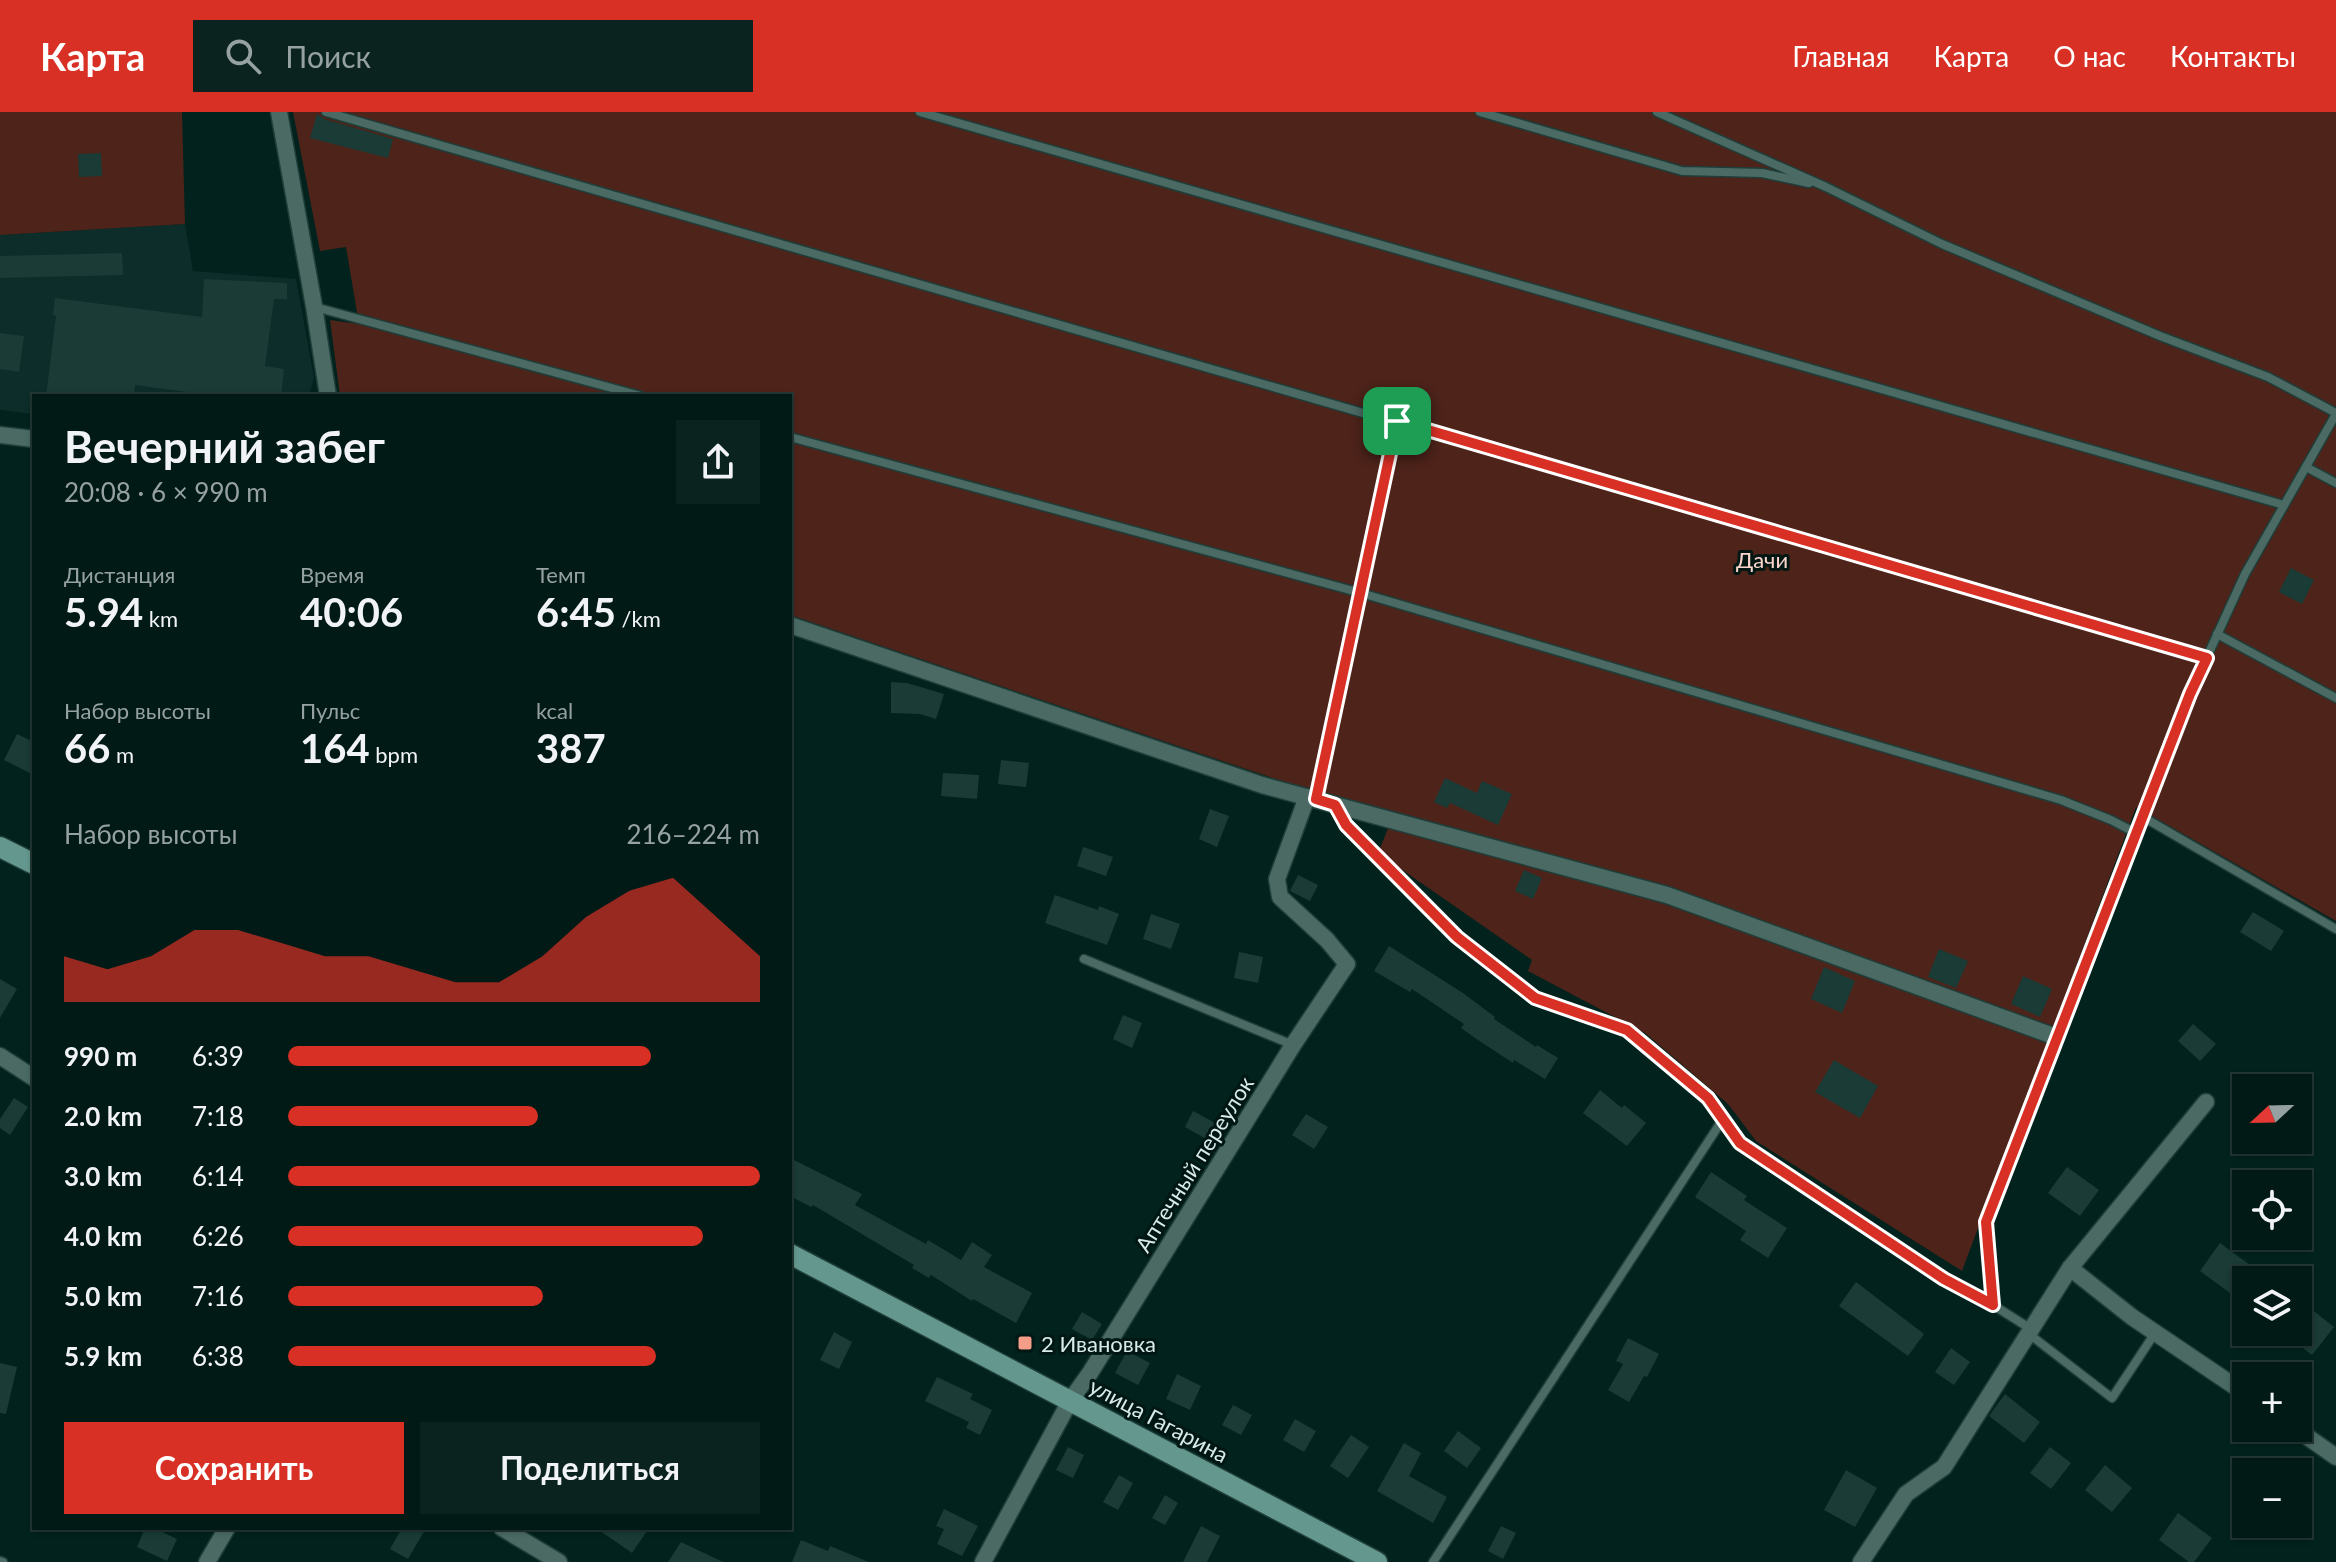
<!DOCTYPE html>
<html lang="ru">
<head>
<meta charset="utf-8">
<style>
  :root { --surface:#011a16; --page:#0b231f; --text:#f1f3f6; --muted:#96a1a1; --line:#233835; --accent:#d93025 }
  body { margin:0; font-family:Lato,sans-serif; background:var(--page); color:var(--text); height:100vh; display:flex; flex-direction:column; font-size:30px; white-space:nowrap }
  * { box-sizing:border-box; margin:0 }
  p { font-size:26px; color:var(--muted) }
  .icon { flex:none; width:44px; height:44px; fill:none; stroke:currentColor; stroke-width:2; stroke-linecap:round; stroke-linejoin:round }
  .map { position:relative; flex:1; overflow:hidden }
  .drawer { position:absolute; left:32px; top:282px; width:760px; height:1136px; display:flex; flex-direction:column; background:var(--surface); border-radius:0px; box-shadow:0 2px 6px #0004,0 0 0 2px var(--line) }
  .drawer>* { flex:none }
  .needle { width:52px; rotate:248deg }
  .fabs { position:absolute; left:2232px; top:962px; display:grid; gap:16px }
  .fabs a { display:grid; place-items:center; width:80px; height:80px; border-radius:0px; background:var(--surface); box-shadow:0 2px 6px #0004,0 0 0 2px var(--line); font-size:40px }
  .pin { position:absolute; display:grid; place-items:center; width:68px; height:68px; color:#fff; margin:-34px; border-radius:16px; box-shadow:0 4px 12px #0006 }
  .round { display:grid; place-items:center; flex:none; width:84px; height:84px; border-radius:0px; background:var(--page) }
  .head { display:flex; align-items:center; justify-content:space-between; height:136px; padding:0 32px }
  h1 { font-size:44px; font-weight:700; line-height:60px }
  .figures { display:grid; grid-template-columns:repeat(3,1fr); gap:12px; height:136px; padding:8px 32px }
  .figures div { display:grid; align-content:center }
  .figures b { font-size:40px; font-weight:700 }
  .figures small { font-size:22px; font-weight:400 }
  .figures p { font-size:22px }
  .chart { height:224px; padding:16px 32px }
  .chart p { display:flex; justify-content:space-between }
  .chart svg { width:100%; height:144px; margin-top:8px; fill:var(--accent); opacity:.7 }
  .action { display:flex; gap:16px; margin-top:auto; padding:16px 32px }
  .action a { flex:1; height:92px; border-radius:0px; background:var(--accent); color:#fff; font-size:32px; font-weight:700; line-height:92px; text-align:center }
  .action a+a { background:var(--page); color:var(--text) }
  ul { padding:0 32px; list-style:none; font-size:26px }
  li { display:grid; grid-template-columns:128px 96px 1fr; align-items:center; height:60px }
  li i { height:20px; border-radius:10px; background:var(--accent) }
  header { display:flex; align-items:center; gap:48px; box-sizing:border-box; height:112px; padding:0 40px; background:var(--accent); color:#fff }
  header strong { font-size:38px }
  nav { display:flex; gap:44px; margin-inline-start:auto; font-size:28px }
  .search { width:560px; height:72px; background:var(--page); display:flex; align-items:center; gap:20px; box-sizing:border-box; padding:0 28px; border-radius:0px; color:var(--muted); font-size:30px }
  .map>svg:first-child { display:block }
  .built { fill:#0c2d29 }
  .green { fill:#4d231a }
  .building { fill:#1a3b36 }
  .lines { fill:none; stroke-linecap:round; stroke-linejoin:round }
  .lane-casing { stroke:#1f3e39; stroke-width:11 }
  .street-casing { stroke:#1f3e39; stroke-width:19 }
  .secondary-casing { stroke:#1f3e39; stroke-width:23 }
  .lane { stroke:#4b6a64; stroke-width:8 }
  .street { stroke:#4b6a64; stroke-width:16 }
  .secondary { stroke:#64978e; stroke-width:20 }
  .route-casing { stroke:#fff; stroke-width:16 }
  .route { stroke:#d93025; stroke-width:10 }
  .poi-dot { fill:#f49e8a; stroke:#011714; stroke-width:3 }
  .labels { text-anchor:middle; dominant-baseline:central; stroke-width:6; stroke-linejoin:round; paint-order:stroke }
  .park-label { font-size:22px; fill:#fcd5cc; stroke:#011714 }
  .street-label { font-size:22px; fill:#d9ebe8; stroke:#011714 }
  .poi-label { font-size:22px; fill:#d9ebe8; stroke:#011714; text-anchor:start }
</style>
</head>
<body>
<header>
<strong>Карта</strong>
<div class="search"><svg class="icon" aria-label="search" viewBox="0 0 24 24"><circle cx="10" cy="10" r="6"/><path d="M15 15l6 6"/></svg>Поиск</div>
<nav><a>Главная</a><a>Карта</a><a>О нас</a><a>Контакты</a></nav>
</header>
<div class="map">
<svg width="2336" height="1450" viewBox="0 0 2336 1450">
  <rect width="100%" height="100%" fill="#01221d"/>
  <!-- built -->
  <polygon class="built" points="185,112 193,159 296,167 314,266 309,284 34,284 34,302 0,298 0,123"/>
  <!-- green -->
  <g class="green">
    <polygon points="0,0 182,0 185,112 0,123"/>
    <polygon points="293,0 2336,0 2336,809 2136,695 1962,1159 1756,1029 1728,992 1645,921 1528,859 1532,848 1378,741 1394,702 1311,679 790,503 790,284 340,284 330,208 359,212 346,135 320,139"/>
  </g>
  <!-- building -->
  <g class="building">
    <polygon points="317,2 324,7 393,27 388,46 310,26"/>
    <polygon points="101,41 102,64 79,65 78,42"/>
    <polygon points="122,141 123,163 0,166 0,144"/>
    <polygon points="204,167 287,171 287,187 274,187 265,254 284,257 281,284 216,284 135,273 134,284 46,284 56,204 53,203 55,186 202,205"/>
    <polygon points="0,221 24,224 19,260 0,257"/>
    <polygon points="2291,456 2314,468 2302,492 2279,480"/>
    <polygon points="891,570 907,571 944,582 936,607 920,602 891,601"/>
    <polygon points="17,622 34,630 34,663 4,648"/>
    <polygon points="1001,648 1029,651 1026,675 998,672"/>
    <polygon points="943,661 979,663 977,687 941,684"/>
    <polygon points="1445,666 1477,681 1482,669 1512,682 1498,713 1450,691 1447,696 1434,690"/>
    <polygon points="1210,697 1229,704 1217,735 1199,727"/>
    <polygon points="1083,735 1113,745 1106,764 1077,754"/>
    <polygon points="1524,758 1542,766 1533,787 1515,779"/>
    <polygon points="1298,763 1318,773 1310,789 1290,779"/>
    <polygon points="1055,783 1098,798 1099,794 1119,802 1107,833 1045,811"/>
    <polygon points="2253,800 2284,819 2271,839 2240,820"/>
    <polygon points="1151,802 1180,812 1171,837 1143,827"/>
    <polygon points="1389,834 1463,881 1495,905 1494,907 1536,935 1537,933 1558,946 1545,967 1514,948 1513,951 1475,926 1461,916 1464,912 1412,877 1410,880 1374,859"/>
    <polygon points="1939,837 1968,849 1956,876 1928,865"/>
    <polygon points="1239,840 1263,845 1258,871 1234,866"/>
    <polygon points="1824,855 1855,869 1842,901 1811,887"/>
    <polygon points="2023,864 2052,877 2040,905 2011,892"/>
    <polygon points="0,867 17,877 0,906"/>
    <polygon points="1123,903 1142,911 1132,936 1113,927"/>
    <polygon points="2193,912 2216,932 2200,949 2178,929"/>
    <polygon points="1834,948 1878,974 1860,1006 1815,980"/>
    <polygon points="1600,978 1622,996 1624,993 1646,1011 1627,1034 1583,1001"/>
    <polygon points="14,986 28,995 10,1023 0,1016 0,1007"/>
    <polygon points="1193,999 1217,1012 1208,1028 1185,1015"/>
    <polygon points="1306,1002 1328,1015 1314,1037 1292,1023"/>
    <polygon points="790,1046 862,1082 855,1093 926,1132 928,1128 961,1148 972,1130 992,1143 984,1155 1032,1181 1016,1211 973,1187 972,1189 931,1163 929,1166 912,1156 914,1153 813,1093 811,1095 790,1084"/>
    <polygon points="2067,1055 2099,1078 2080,1104 2048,1081"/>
    <polygon points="1711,1060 1747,1084 1744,1088 1787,1116 1768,1146 1740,1128 1746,1119 1695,1085"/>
    <polygon points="2220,1131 2250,1153 2230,1181 2200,1159"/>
    <polygon points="1856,1170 1924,1222 1908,1244 1839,1194"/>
    <polygon points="2305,1192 2334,1215 2312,1243 2282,1220 2298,1220 2298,1201"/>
    <polygon points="1082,1200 1102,1212 1092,1228 1072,1217"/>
    <polygon points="834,1220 852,1230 839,1257 820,1248"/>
    <polygon points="1628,1226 1659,1242 1647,1265 1644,1264 1629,1290 1608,1278 1623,1252 1616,1249"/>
    <polygon points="1951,1236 1970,1250 1954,1273 1935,1260"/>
    <polygon points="1127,1239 1150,1251 1138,1273 1115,1261"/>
    <polygon points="0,1251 17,1255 6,1302 0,1301"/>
    <polygon points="1177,1262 1201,1274 1190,1298 1166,1287"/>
    <polygon points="937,1265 973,1282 970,1287 992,1298 980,1323 966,1316 969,1310 925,1289"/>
    <polygon points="2005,1282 2040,1310 2024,1331 1989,1304"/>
    <polygon points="1233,1293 1252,1303 1241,1323 1222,1313"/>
    <polygon points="1295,1307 1316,1319 1304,1340 1283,1328"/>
    <polygon points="1458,1319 1481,1336 1467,1356 1444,1339"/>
    <polygon points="1351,1323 1369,1335 1348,1366 1330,1354"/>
    <polygon points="1404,1331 1421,1341 1409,1364 1447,1385 1433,1411 1377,1379"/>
    <polygon points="1068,1335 1084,1343 1073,1366 1056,1358"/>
    <polygon points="2050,1335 2071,1351 2051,1377 2030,1361"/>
    <polygon points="2105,1353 2132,1376 2112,1400 2085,1378"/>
    <polygon points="1846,1358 1877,1376 1855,1415 1824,1398"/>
    <polygon points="1119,1363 1133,1371 1118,1398 1103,1390"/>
    <polygon points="1165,1383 1178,1391 1165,1413 1152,1406"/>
    <polygon points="944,1397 978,1414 962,1444 937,1432 944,1417 936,1414"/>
    <polygon points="2178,1401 2212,1426 2194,1450 2189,1450 2159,1428"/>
    <polygon points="1201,1414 1220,1424 1207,1450 1183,1450"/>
    <polygon points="1501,1414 1516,1421 1503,1447 1488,1439"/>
    <polygon points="145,1416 154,1416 177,1427 167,1449 137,1435"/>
    <polygon points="402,1416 426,1416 408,1447 390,1437"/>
    <polygon points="596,1416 649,1416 632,1441"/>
    <polygon points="801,1428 828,1439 830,1434 869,1450 792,1450"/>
    <polygon points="681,1430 723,1450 668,1450"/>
  </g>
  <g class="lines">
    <!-- lane casing -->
    <g class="lane-casing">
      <g id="lane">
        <polyline points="326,0 2207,546"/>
        <polyline points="920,0 2284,393"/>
        <polyline points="1480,0 1682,59 1762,61 1809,71"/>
        <polyline points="1657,0 1826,75 1942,132 2160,224 2268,265 2336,301"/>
        <polyline points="315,195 641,284"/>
        <polyline points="790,325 1361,481 2061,688 2111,708 2136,721"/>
        <polyline points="2306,355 2336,371"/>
        <polyline points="2217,522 2336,586"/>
        <polyline points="1316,687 1397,309"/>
        <polyline points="1335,693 1346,713 1457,825 1535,886 1627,918 1708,986 1740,1031 1944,1167 1993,1193 2031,1217"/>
        <polyline points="2143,705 2336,817"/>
        <polyline points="1084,847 1293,933"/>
        <polyline points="1993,1193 1986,1110 2056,925 2190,582 2245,462 2336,302"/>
        <polyline points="2029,1222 2112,1286 2155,1221"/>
        <polyline points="0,1449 3,1450"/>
        <polyline points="1433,1450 1723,1007"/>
      </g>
    </g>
    <!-- street casing -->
    <g class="street-casing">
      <g id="street">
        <polyline points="279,0 314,194 328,284"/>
        <polyline points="0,323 34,327"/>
        <polyline points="790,513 1262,673 1667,783 2056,925"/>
        <polyline points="0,944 34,966"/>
        <polyline points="2070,1156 2132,1205 2246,1282"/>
        <polyline points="2295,1316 2336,1345"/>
        <polyline points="502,1416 559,1450"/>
        <polyline points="207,1450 227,1416"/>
        <polyline points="983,1450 1070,1289 1090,1261 1293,933 1347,852 1327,828 1280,785 1277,767 1307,685"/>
        <polyline points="1861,1450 1906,1382 1944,1355 2070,1156 2206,990"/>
      </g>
    </g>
    <!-- secondary casing -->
    <g class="secondary-casing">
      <g id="secondary">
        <polyline points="0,735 34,752"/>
        <polyline points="790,1142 1377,1450"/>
      </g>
    </g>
    <!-- lane -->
    <use href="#lane" class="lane"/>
    <!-- street -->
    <use href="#street" class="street"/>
    <!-- secondary -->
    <use href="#secondary" class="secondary"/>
  </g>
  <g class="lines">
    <!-- route casing -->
    <g class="route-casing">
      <polygon id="route" points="1397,309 2207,546 2190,582 1986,1110 1993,1193 1944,1167 1740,1031 1708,986 1627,918 1535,886 1457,825 1346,713 1335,693 1316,687"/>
    </g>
    <!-- route -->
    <use href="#route" class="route"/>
  </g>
  <!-- markers -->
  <rect class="poi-dot" x="1017" y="1223" width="16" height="16" rx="4"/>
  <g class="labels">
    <!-- park labels -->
    <g class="park-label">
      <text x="1762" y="447">Дачи</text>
    </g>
    <!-- street labels -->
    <g class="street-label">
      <text transform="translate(1194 1052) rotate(-58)">Аптечный переулок</text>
      <text transform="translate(1159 1308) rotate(28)">улица Гагарина</text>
    </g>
    <!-- poi labels -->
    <g class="poi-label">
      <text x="1041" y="1231">2 Ивановка</text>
    </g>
  </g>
</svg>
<div class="fabs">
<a><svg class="needle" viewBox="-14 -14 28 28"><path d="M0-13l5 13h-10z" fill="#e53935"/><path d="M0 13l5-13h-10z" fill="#96a1a1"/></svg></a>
<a><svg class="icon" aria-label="locate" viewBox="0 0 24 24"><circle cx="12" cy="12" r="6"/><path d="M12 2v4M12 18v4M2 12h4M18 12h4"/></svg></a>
<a><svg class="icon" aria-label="layers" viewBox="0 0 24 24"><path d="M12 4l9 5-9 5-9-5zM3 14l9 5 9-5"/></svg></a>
<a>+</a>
<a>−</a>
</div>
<div class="pin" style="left:1397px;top:309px;background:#1e9e55"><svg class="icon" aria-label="arrive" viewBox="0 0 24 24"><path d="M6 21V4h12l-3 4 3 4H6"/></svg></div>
<section class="drawer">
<div class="head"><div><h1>Вечерний забег</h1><p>20:08 · 6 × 990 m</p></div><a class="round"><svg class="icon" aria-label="share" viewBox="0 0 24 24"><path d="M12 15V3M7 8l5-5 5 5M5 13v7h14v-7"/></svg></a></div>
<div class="figures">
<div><p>Дистанция</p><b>5.94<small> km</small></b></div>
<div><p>Время</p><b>40:06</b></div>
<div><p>Темп</p><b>6:45<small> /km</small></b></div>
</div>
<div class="figures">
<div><p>Набор высоты</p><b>66<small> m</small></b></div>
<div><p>Пульс</p><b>164<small> bpm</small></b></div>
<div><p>kcal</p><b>387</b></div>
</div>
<div class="chart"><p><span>Набор высоты</span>216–224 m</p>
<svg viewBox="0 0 160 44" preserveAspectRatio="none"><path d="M0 44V30L10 34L20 30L30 22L40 22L50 26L60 30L70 30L80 34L90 38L100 38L110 30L120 18L130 10L140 6L150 18L160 30V44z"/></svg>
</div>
<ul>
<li><b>990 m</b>6:39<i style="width:77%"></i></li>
<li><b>2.0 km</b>7:18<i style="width:53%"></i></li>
<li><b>3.0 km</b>6:14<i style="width:100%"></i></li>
<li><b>4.0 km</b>6:26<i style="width:88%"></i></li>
<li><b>5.0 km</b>7:16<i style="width:54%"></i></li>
<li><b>5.9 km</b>6:38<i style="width:78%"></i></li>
</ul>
<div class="action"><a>Сохранить</a><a>Поделиться</a></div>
</section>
</div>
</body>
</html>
